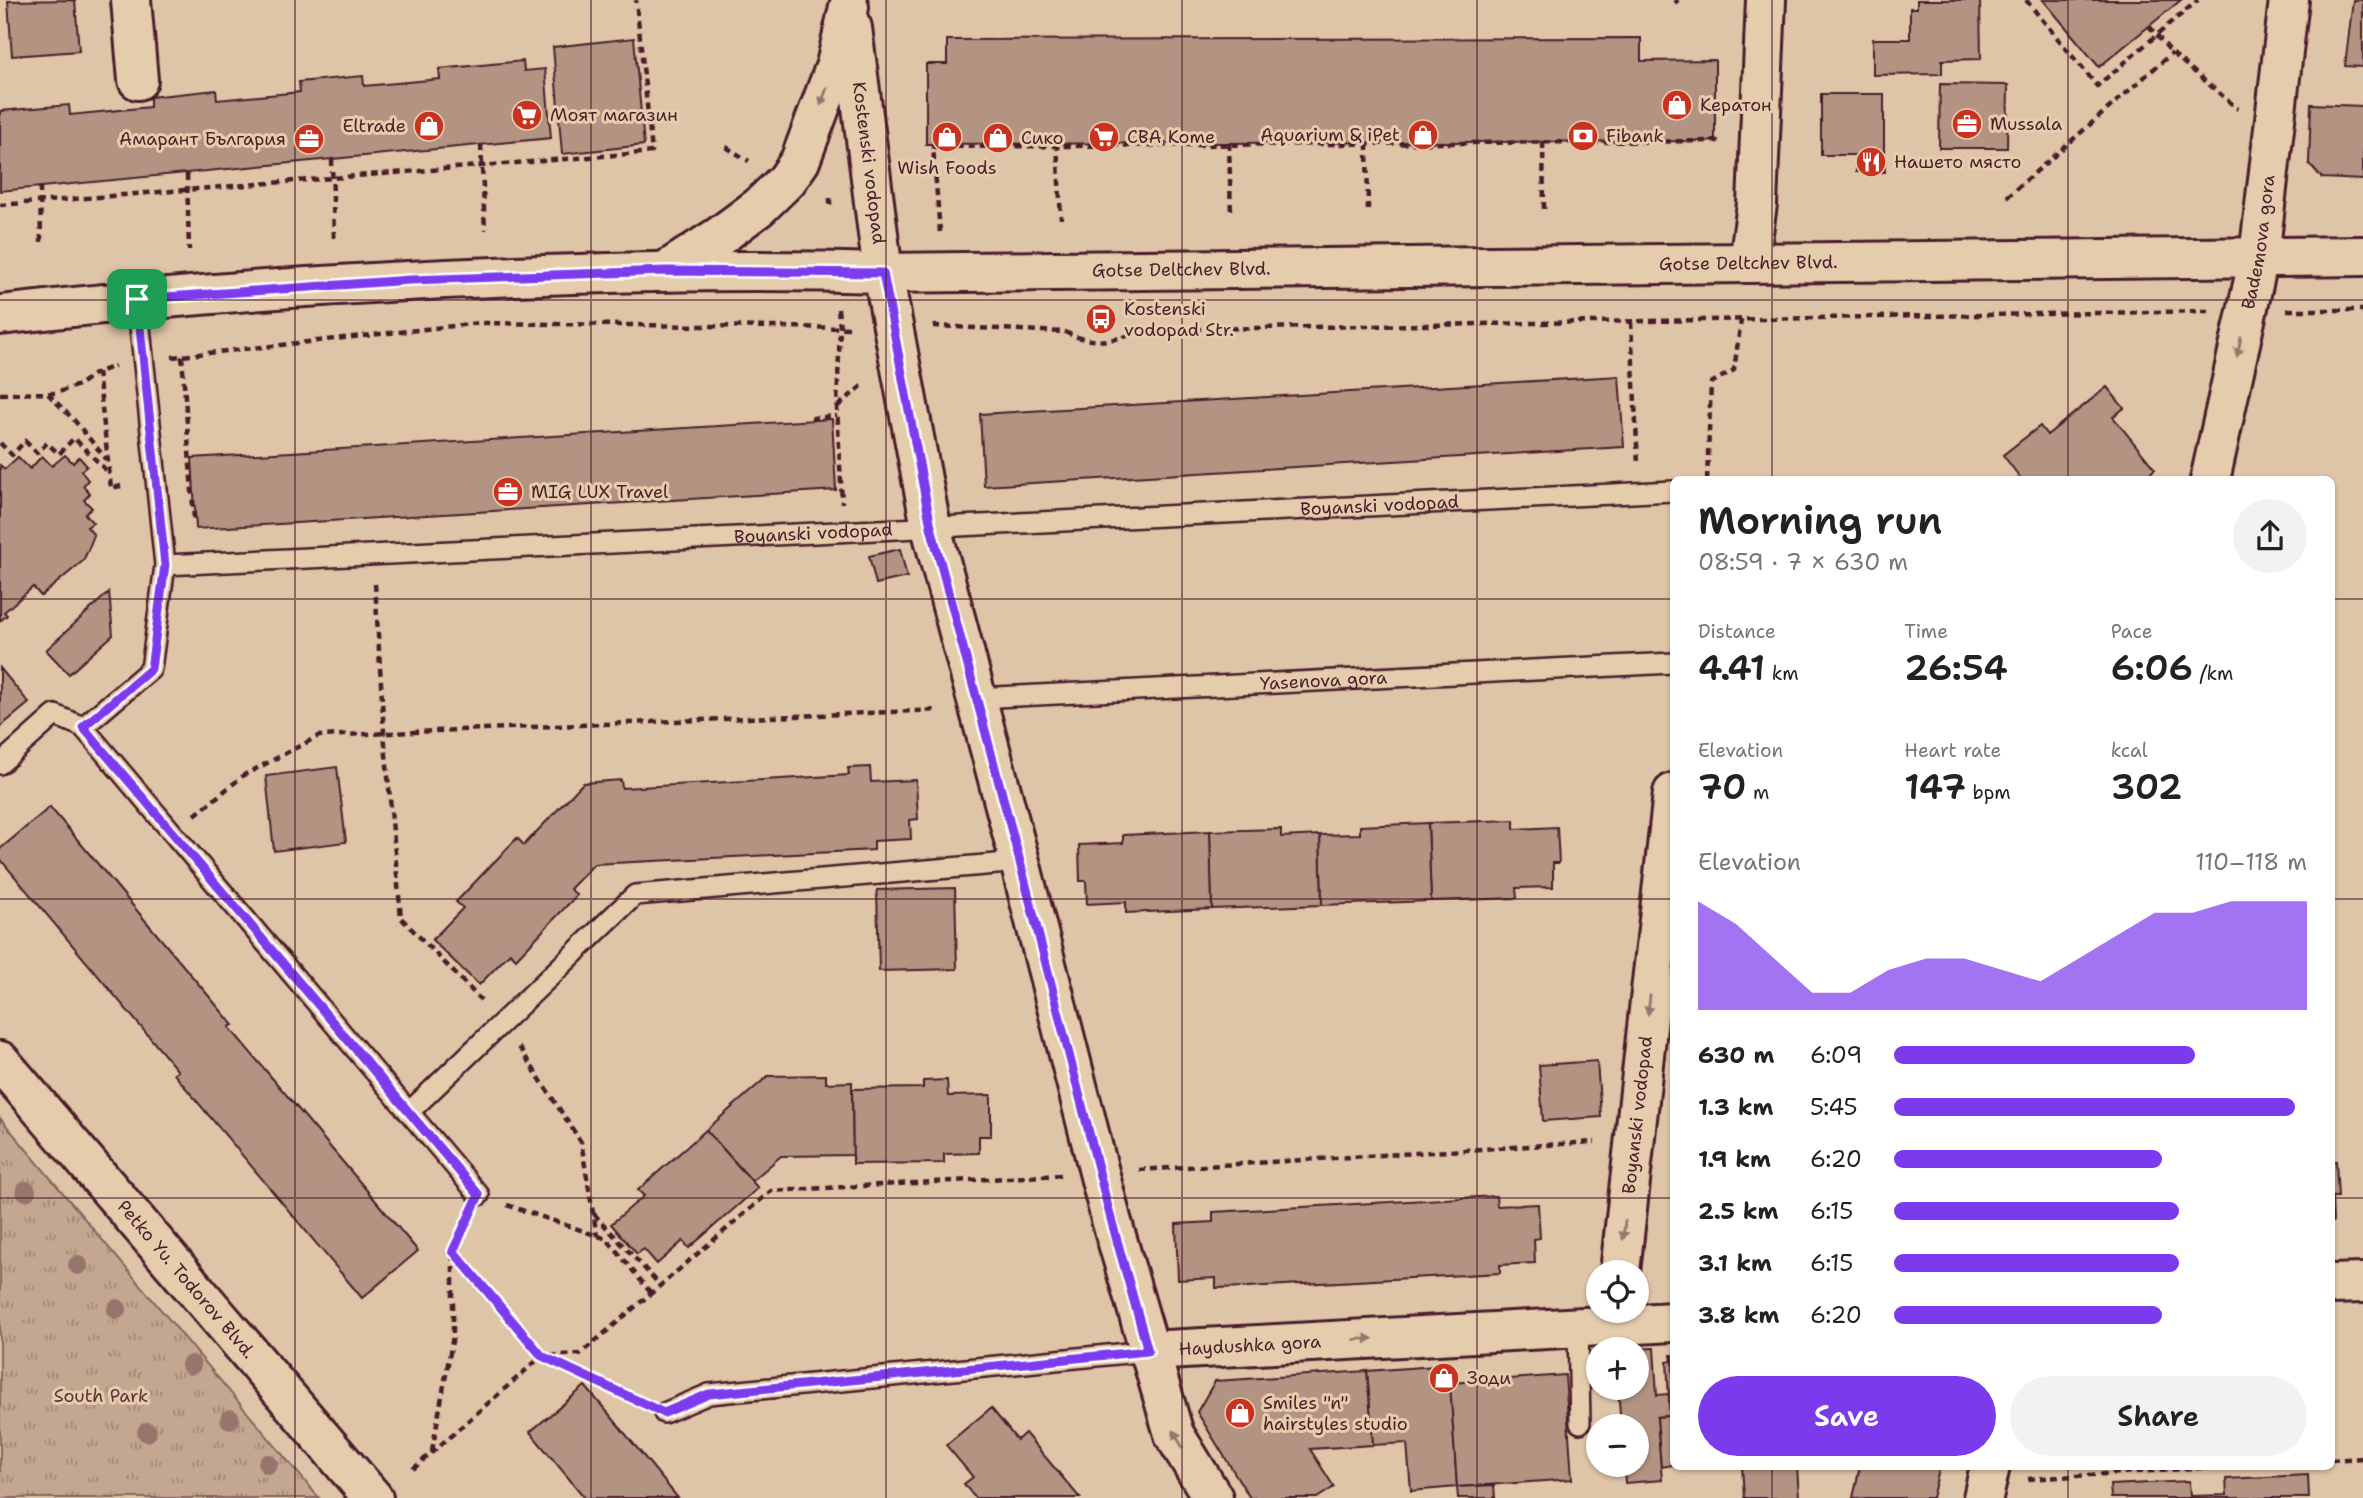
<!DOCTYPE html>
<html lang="en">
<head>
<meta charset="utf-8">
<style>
  :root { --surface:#fff; --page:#f2f2f2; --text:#222; --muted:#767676; --accent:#7c3aed }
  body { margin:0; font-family:"Shantell Sans",sans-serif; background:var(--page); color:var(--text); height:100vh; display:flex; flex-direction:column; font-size:26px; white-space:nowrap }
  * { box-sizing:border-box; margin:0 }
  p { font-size:23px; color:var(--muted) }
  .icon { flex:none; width:38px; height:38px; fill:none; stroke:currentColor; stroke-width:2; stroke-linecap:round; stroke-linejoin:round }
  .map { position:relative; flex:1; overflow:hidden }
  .details { position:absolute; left:1670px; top:476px; width:665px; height:994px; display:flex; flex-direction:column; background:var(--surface); border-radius:10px; box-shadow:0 2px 5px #0004 }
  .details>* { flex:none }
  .controls { position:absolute; left:1586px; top:1260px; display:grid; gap:14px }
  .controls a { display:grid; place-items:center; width:63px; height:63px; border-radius:50%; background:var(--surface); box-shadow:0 2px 5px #0004; font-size:35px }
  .pin { position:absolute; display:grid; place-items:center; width:60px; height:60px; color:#fff; margin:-30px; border-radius:14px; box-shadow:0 4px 10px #0006 }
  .round { display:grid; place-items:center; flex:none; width:74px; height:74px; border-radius:37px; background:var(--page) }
  .overview { display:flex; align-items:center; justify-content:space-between; height:119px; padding:0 28px }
  h1 { font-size:38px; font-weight:600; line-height:52px }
  .metrics { display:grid; grid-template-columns:repeat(3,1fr); gap:10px; height:119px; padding:7px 28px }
  .metrics div { display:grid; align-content:center }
  .metrics b { font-size:35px; font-weight:600 }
  .metrics small { font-size:19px; font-weight:400 }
  .metrics p { font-size:19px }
  .chart { height:196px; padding:14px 28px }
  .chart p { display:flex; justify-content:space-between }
  .chart svg { width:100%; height:126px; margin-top:7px; fill:var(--accent); opacity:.7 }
  .button { display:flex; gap:14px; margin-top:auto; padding:14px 28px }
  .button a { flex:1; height:80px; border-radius:42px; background:var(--accent); color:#fff; font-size:28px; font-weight:600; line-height:80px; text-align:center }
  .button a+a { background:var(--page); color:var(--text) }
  ul { padding:0 28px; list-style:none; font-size:23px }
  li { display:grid; grid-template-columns:112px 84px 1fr; align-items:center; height:52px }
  li i { height:18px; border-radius:9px; background:var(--accent) }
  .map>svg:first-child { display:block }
  .grass { fill:url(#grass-tufts); stroke:#86635e; stroke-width:2 }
  .building { fill:#b39483; stroke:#4a1f2b; stroke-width:2 }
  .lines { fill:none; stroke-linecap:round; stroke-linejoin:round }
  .service-casing { stroke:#4a1f2b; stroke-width:24 }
  .minor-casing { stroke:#4a1f2b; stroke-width:44 }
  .tertiary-casing { stroke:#4a1f2b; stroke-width:44 }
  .secondary-casing { stroke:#4a1f2b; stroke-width:44 }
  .path { stroke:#4a1f2b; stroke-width:4.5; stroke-dasharray:7 5; stroke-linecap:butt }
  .service { stroke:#e5ccad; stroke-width:19 }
  .minor { stroke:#e5ccad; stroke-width:38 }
  .tertiary { stroke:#e5ccad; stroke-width:38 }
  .secondary { stroke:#e5ccad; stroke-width:38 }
  .tree { fill:#97756c }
  .oneway { fill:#98766c }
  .route-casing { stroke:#fff; stroke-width:14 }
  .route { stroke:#7c3aed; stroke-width:9 }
  .grid { fill:none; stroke:#4a1f2b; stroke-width:2; stroke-opacity:0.55 }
  .labels { text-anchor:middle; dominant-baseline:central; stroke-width:6; stroke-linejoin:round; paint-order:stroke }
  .poi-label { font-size:18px; fill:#4a1f2b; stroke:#e5ccad; text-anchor:start }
  .street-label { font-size:18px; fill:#4a1f2b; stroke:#e5ccad }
  .park-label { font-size:18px; fill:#5c333a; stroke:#e5ccad }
</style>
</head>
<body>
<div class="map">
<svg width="2363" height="1498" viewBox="0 0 2363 1498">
  <defs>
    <pattern id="grass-tufts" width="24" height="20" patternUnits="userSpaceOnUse" patternTransform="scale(1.75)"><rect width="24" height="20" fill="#c3a791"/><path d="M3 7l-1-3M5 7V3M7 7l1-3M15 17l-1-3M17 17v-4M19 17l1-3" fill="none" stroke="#a08777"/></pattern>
  </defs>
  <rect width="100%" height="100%" fill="#dfc5a8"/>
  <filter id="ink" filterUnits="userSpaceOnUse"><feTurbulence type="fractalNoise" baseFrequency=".0143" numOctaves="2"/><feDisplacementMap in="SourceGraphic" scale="14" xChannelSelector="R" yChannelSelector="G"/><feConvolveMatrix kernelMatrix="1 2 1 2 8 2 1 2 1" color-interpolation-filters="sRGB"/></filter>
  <g filter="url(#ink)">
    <!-- grass -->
    <polygon class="grass" points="0,1118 319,1498 0,1498"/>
    <!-- building -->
    <g class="building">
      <polygon points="75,0 79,51 12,56 8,1"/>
      <polygon points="1917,0 1980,0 1981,59 1942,60 1942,74 1873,75 1873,39 1910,39 1910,8 1917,8"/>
      <polygon points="2043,0 2181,0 2099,67"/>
      <polygon points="2353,0 2363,0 2363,67 2345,66"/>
      <polygon points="634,38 644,145 562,154 553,47"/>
      <polygon points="1641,38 1641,61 1715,60 1715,141 926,144 926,64 947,64 947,40"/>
      <polygon points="523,61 524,71 545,69 551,138 0,191 0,111 69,105 70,115 150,107 150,97 216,90 217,100 300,92 299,82 363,76 364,86 440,79 439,69"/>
      <polygon points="1940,84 2008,85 2007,148 1939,148"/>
      <rect x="1821" y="94" width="63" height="61"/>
      <polygon points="2311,104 2363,106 2363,180 2322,178 2309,164"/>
      <polygon points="1857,155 1884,155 1885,172 1856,172"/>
      <polygon points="1619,376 1624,447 984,486 980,414"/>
      <polygon points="2107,387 2124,408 2113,417 2155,469 2142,480 2022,480 2003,455 2040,426 2047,435"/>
      <polygon points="832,419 836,490 196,529 192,458"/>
      <polygon points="65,455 73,463 79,457 87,466 81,471 88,480 83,486 90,494 84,500 92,508 85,514 93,523 87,527 94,535 88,550 83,561 41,596 33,587 4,612 7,615 0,621 0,465 5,469 18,457 30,469 42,456 52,466"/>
      <polygon points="900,549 907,577 876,584 869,556"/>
      <polygon points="109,592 113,635 69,674 46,650"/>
      <polygon points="0,668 29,703 0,727"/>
      <polygon points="337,767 346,842 274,851 266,776"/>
      <polygon points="870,767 871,782 916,780 918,819 910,820 911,839 874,841 874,850 594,864 570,889 577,895 516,959 510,953 479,985 432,940 463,908 456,902 517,838 524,845 583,783 621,780 622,788 849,775 848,768"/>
      <polygon points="50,807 233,1025 229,1027 418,1251 362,1298 174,1074 178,1071 0,859 0,849"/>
      <polygon points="1514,820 1514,829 1557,827 1559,863 1553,863 1553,887 1516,888 1517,898 1431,901 1428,823"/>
      <polygon points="1428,823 1431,901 1322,905 1320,835 1360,834 1360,826"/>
      <polygon points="1281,829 1281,837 1320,835 1322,905 1212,909 1210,831"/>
      <polygon points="1210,831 1212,909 1126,913 1126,902 1087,904 1086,881 1080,881 1079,845 1123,843 1123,835"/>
      <polygon points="955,888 957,969 879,971 877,890"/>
      <polygon points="1597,1061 1601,1117 1543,1121 1539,1065"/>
      <polygon points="826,1075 826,1083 852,1082 853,1155 781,1156 752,1181 706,1130 768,1076"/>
      <polygon points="947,1080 948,1096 991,1095 991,1136 979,1136 979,1153 944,1154 944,1163 853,1164 852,1089 923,1088 923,1081"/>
      <polygon points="706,1130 758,1188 689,1248 683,1241 657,1264 644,1249 637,1254 611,1224 644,1196 638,1190"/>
      <polygon points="2336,1161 2338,1197 2332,1197 2333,1222 2331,1222 2331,1162"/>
      <polygon points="1496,1196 1497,1206 1538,1204 1540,1238 1534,1239 1535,1263 1500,1265 1500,1273 1248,1287 1216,1288 1216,1278 1178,1280 1176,1224 1213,1222 1213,1212"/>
      <polygon points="1654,1348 1657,1395 1669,1394 1670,1416 1657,1417 1662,1480 1625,1483 1624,1465 1636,1465 1636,1426 1621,1426 1618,1388 1636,1388 1636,1349 1629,1349"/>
      <polygon points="1671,1355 1673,1355 1673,1465 1661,1467 1657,1417 1670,1416 1667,1362 1672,1361"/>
      <polygon points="1449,1365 1457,1487 1411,1491 1407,1443 1373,1445 1367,1371"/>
      <polygon points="1367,1371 1373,1445 1310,1449 1334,1487 1317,1498 1250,1498 1197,1412 1215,1381"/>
      <polygon points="1565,1375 1572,1479 1457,1487 1450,1383"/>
      <polygon points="585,1386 614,1420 678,1498 585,1498 530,1432"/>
      <polygon points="991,1408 1017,1440 1025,1433 1080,1498 975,1498 964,1484 973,1477 946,1445"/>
      <polygon points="1742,1466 1797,1466 1799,1498 1744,1498"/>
      <polygon points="1860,1466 1940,1466 1932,1498 1853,1498"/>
      <polygon points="2308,1475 2309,1498 2111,1498 2110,1485 2189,1481 2190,1496 2227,1495 2226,1479"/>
      <polygon points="1494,1485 1495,1498 1458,1498 1457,1487"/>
    </g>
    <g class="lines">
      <!-- service casing -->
      <g class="service-casing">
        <g id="service">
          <polyline points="137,299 165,565 151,669 83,727 479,1195"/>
          <path id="s1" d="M 165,565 L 1673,491"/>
          <path id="s2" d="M 976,698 L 1673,663"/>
          <polyline points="0,764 55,715 83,727"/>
          <polyline points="409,1112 635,895 1020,862"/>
          <polyline points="1578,1327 1580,1423"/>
          <polyline points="664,1413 709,1394 1148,1351"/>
        </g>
      </g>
      <!-- minor casing -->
      <g class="minor-casing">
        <g id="minor">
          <polyline points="131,0 138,80"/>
          <polyline points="1749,262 1757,204 1766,0"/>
          <polyline points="883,273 931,527 1020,862 1111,1219 1174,1434 1213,1498"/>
          <path id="s3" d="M 2210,480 L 2259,257 L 2289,0"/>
          <path id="s4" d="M 1620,1272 L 1673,793"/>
          <polyline points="2331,1284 2363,1283"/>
          <path id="s5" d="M 1148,1351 L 1673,1322"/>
          <polyline points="1983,1498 1990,1466"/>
        </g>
      </g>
      <!-- tertiary casing -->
      <g class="tertiary-casing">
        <g id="tertiary">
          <path id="s6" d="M 852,28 L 883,273"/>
          <polyline points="666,271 720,236 759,207 787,180 800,161 836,65 849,7"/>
          <path id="s7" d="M 0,315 C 181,294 362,281 544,275 C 657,271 770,269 883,273 L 2363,256"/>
        </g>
      </g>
      <!-- secondary casing -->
      <g class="secondary-casing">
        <g id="secondary">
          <path id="s8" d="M 0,1061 L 373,1498"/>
        </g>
      </g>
      <!-- path -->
      <g class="path">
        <polyline points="1675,0 1678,3"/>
        <polyline points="2026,0 2097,86 2198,0"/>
        <polyline points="2149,26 2172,53 2238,109"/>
        <polyline points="1543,142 1544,209"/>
        <polyline points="1057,143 1061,219"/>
        <polyline points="1229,143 1231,215"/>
        <polyline points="1367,143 1368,212"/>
        <polyline points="481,145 485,230"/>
        <polyline points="726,147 749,161"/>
        <polyline points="332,159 334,241"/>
        <polyline points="187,174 189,250"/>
        <polyline points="40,187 41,243"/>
        <polyline points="2007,197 2172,53"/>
        <polyline points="830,198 830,205"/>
        <polyline points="0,205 652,152 636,0"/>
        <polyline points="940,232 933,147 1722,141"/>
        <polyline points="838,309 840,327 837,407 842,503"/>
        <polyline points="2287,310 2363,310"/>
        <polyline points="1631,322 1638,464"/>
        <path d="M 933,326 L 1065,332 C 1094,346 1115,341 1145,330 L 2208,311"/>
        <polyline points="182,356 194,519"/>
        <polyline points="172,357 480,323 854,328"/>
        <polyline points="98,372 111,488 126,485"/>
        <polyline points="0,394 56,393 79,385 96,373 115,366"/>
        <polyline points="48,394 74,420 107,460"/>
        <polyline points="838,406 863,385"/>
        <polyline points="813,420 813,418 837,416"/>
        <polyline points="0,443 12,455 25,441 37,453 47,443 59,454 74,438 108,472"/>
        <polyline points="1707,480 1711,383 1734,370 1741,320"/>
        <polyline points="375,584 384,733 401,918 481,1000"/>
        <polyline points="195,815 244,775 319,736 938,710"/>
        <polyline points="519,1047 581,1142 597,1236"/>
        <polyline points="1139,1170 1595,1142"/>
        <polyline points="507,1205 607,1239 651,1293"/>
        <polyline points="594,1214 660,1285"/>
        <polyline points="467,1220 453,1251 542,1356 638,1401"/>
        <polyline points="432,1451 453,1336 453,1252"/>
        <polyline points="2331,1460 2363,1458"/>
        <polyline points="413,1469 542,1356 580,1354 771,1191 1061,1175"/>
        <polyline points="2028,1479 2229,1466"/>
      </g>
      <!-- service -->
      <use href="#service" class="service"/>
      <!-- minor -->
      <use href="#minor" class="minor"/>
      <!-- tertiary -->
      <use href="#tertiary" class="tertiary"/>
      <!-- secondary -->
      <use href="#secondary" class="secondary"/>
    </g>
    <!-- trees -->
    <g class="tree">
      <circle cx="26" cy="1191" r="10"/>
      <circle cx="78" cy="1265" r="10"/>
      <circle cx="117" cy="1309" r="10"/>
      <circle cx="191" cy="1365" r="10"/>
      <circle cx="230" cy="1419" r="10"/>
      <circle cx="147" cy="1432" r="10"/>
      <circle cx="268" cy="1464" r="10"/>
    </g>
    <!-- one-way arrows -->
    <defs><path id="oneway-solid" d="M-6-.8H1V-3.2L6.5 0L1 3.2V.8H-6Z" transform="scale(1.75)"/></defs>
    <g class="oneway">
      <use href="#oneway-solid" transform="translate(824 96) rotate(110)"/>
      <use href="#oneway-solid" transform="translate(2239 347) rotate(102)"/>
      <use href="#oneway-solid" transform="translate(1649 1005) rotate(96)"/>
      <use href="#oneway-solid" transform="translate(1624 1230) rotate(96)"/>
      <use href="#oneway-solid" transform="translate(1363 1339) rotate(-3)"/>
      <use href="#oneway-solid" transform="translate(1178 1439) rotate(-118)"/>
    </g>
  </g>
  <g class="lines" filter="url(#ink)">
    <!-- route casing -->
    <g class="route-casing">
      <polygon id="route" points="666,271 883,273 931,527 1020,862 1111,1219 1148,1351 709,1394 664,1413 542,1356 453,1251 479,1195 83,727 151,669 165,565 137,299 410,280"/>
    </g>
    <!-- route -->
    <use href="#route" class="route"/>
  </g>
  <!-- grid -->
  <path class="grid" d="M 295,0 L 295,1498M 591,0 L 591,1498M 886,0 L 886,1498M 1182,0 L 1182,1498M 1477,0 L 1477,1498M 1772,0 L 1772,480M 2068,0 L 2068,480M 0,300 L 2363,300M 0,599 L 1673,599M 2331,599 L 2363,599M 0,899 L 1673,899M 2331,899 L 2363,899M 0,1198 L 1673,1198M 2331,1198 L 2363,1198M 1772,1466 L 1772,1498M 2068,1466 L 2068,1498"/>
  <!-- icons -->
  <defs>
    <g id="shop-disc" transform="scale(1.575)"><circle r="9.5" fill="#c8321e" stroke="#e5ccad"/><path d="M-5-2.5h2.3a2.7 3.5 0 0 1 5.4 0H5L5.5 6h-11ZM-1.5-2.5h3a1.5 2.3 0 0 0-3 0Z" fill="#fff"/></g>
    <g id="supermarket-disc" transform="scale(1.575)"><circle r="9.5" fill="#c8321e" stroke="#e5ccad"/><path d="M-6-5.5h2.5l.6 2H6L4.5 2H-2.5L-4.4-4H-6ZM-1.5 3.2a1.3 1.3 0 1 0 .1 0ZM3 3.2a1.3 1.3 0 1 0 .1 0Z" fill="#fff"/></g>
    <g id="office-disc" transform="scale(1.575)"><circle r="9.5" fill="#c8321e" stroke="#e5ccad"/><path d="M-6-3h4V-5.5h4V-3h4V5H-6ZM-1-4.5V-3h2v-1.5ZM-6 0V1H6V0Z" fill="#fff"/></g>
    <g id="bank-disc" transform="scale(1.575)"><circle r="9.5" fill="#c8321e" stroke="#e5ccad"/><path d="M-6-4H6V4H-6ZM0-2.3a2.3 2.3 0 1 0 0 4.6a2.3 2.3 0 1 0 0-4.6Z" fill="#fff"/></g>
    <g id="restaurant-disc" transform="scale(1.575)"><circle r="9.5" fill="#c8321e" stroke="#e5ccad"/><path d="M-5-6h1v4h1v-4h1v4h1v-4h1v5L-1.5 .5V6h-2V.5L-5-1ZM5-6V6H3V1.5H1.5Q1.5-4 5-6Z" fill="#fff"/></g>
    <g id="bus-disc" transform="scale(1.575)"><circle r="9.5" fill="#c8321e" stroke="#e5ccad"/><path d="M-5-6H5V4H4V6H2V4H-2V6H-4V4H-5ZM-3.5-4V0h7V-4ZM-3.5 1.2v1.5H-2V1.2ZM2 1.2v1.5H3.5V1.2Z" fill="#fff"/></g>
  </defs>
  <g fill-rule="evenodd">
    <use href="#shop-disc" x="1677" y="105"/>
    <use href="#supermarket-disc" x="527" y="115"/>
    <use href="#office-disc" x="1967" y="124"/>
    <use href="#shop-disc" x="429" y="126"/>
    <use href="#shop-disc" x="1423" y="135"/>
    <use href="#bank-disc" x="1583" y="136"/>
    <use href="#shop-disc" x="947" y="137"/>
    <use href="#supermarket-disc" x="1104" y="137"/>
    <use href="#shop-disc" x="998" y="138"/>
    <use href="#office-disc" x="309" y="139"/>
    <use href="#restaurant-disc" x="1871" y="162"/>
    <use href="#bus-disc" x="1101" y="319"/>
    <use href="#office-disc" x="508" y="492"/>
    <use href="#shop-disc" x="1444" y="1378"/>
    <use href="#shop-disc" x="1240" y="1413"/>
  </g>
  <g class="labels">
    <!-- poi labels -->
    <g class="poi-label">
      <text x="1700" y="105">Кератон</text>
      <text x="550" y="115">Моят магазин</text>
      <text x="1990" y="124">Mussala</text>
      <text x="406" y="126" text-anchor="end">Eltrade</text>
      <text x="1400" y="135" text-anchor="end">Aquarium &amp; iPet</text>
      <text x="1606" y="136">Fibank</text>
      <text x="1127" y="137">CBA Kome</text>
      <text x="1021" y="138">Сико</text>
      <text x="286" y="139" text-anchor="end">Амарант България</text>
      <text x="1894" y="162">Нашето място</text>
      <text x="947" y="168" text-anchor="middle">Wish Foods</text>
      <text x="1124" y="309">Kostenski<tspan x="1124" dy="21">vodopad Str.</tspan></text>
      <text x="531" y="492">MIG LUX Travel</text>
      <text x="1467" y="1378">Зоди</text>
      <text x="1263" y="1403">Smiles "n"<tspan x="1263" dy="21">hairstyles studio</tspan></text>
    </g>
    <!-- street labels -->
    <g class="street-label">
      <text stroke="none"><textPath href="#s6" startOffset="136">Kostenski vodopad</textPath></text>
      <text stroke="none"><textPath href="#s3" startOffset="243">Bademova gora</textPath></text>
      <text stroke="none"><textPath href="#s7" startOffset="1750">Gotse Deltchev Blvd.</textPath></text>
      <text stroke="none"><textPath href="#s7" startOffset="1183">Gotse Deltchev Blvd.</textPath></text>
      <text stroke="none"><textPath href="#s1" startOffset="1216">Boyanski vodopad</textPath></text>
      <text stroke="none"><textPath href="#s1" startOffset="649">Boyanski vodopad</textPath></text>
      <text stroke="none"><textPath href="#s2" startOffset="348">Yasenova gora</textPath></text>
      <text stroke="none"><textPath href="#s4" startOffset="158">Boyanski vodopad</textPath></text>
      <text stroke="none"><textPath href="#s8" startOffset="287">Petko Yu. Todorov Blvd.</textPath></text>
      <text stroke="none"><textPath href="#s5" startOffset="102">Haydushka gora</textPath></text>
    </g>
    <!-- park labels -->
    <g class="park-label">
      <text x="101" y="1396">South Park</text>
    </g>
  </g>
</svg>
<div class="controls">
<a><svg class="icon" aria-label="locate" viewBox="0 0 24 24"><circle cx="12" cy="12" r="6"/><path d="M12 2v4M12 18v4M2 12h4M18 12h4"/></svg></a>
<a>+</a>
<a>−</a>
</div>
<div class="pin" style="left:137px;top:299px;background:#1e9e55"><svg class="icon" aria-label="arrive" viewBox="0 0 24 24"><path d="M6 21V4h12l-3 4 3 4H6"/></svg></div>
<section class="details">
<div class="overview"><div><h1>Morning run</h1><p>08:59 · 7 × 630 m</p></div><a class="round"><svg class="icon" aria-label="share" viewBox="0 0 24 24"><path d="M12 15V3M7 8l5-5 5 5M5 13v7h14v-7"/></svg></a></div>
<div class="metrics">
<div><p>Distance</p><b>4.41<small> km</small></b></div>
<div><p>Time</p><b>26:54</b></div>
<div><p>Pace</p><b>6:06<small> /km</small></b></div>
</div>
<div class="metrics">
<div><p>Elevation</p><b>70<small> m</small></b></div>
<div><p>Heart rate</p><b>147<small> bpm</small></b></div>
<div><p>kcal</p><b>302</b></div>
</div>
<div class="chart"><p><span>Elevation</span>110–118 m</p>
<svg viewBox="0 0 160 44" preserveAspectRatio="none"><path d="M0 44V6L10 14L20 26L30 38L40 38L50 30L60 26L70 26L80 30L90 34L100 26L110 18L120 10L130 10L140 6L150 6L160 6V44z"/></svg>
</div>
<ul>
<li><b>630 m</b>6:09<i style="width:73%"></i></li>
<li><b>1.3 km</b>5:45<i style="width:97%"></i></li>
<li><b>1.9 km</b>6:20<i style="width:65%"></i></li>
<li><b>2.5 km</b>6:15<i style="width:69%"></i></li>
<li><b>3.1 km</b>6:15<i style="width:69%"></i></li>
<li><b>3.8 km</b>6:20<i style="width:65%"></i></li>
</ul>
<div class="button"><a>Save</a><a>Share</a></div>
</section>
</div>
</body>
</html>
